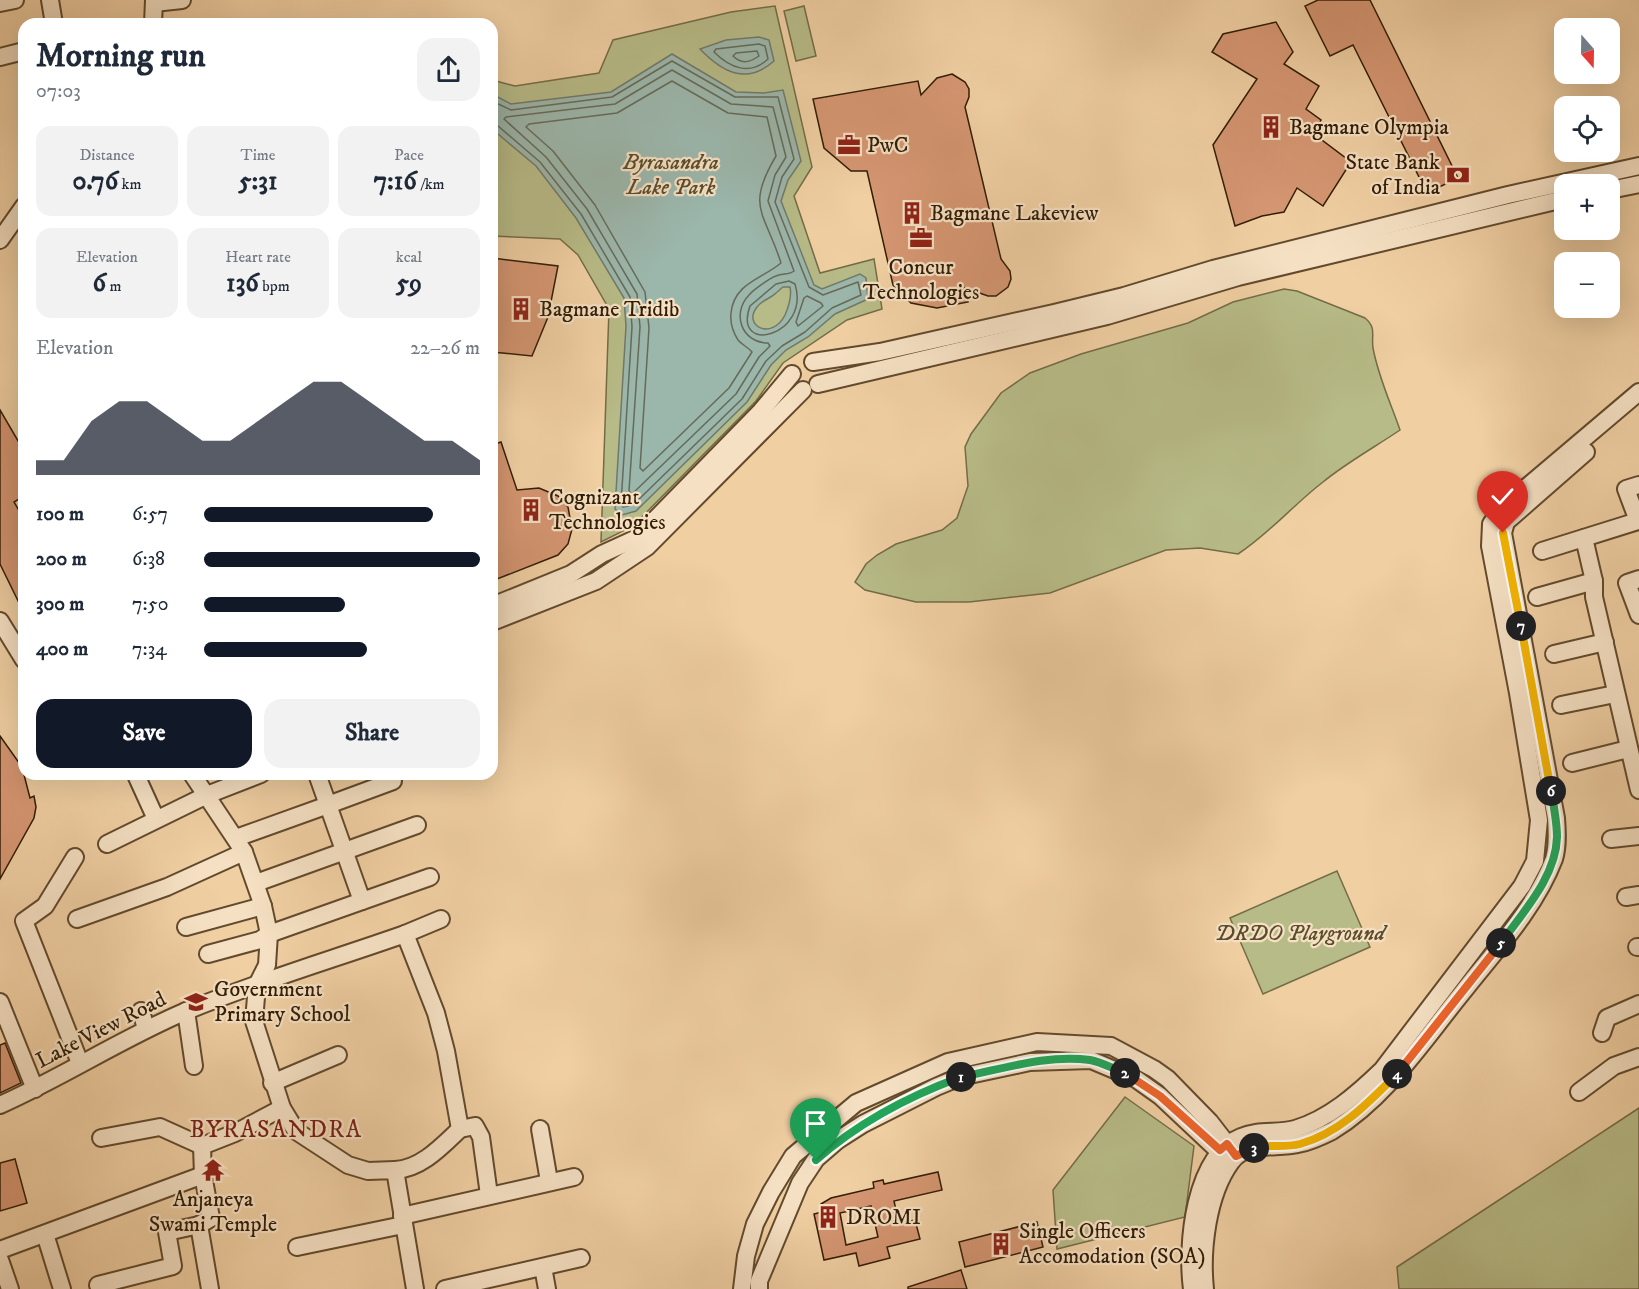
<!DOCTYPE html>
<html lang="en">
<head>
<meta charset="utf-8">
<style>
  :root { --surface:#fff; --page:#f2f2f3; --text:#1f2937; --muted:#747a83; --accent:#111827 }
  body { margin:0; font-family:"IM FELL DW Pica",serif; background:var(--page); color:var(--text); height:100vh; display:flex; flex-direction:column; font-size:22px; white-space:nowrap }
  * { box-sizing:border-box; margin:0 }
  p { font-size:20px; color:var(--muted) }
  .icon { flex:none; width:33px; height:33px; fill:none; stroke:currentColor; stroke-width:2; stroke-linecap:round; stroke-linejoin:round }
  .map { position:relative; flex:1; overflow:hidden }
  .sheet { position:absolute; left:18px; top:18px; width:480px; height:762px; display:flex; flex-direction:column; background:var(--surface); border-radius:18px; box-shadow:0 6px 24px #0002 }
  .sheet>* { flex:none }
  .needle { width:39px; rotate:160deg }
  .controls { position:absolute; left:1554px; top:18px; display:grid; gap:12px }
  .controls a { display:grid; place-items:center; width:66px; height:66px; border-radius:12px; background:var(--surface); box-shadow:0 6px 24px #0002; font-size:30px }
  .pin { position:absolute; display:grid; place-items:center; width:51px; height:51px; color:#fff; margin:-62px -26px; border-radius:50% 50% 50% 0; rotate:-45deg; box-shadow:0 0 6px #0007 }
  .pin .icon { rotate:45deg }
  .km { position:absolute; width:30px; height:30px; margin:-15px; border-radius:50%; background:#222; color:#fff; font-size:16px; line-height:30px; text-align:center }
  .round { display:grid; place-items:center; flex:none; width:63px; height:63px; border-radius:18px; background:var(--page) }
  .head { display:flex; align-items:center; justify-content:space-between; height:102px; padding:0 18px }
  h1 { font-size:33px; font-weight:700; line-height:45px }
  .stats { display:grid; grid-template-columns:repeat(3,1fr); gap:9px; height:102px; padding:6px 18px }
  .stats div { display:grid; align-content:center; border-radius:15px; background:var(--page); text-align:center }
  .stats b { font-size:26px; font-weight:700 }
  .stats small { font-size:16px; font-weight:400 }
  .stats p { font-size:16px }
  .chart { height:168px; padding:12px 18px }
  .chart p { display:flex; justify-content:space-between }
  .chart svg { width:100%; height:108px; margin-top:6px; fill:var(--accent); opacity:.7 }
  .button { display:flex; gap:12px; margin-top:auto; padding:12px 18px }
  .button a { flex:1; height:69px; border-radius:18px; background:var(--accent); color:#fff; font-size:24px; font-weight:700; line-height:69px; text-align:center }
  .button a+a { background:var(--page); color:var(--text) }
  ul { padding:0 18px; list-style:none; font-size:20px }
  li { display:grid; grid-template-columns:96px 72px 1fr; align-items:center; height:45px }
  li i { height:15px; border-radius:8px; background:var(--accent) }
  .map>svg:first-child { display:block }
  .green { fill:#b7bb87; stroke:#746c46; stroke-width:1.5 }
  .water { fill:#9bb6ab; stroke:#717969; stroke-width:1.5; fill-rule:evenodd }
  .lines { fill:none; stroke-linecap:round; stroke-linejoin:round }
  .shore { stroke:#666a58; stroke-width:1.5 }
  .stream { stroke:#717969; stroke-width:3 }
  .building { fill:#d59672; stroke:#321d06; stroke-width:1.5; fill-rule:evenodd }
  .minor-casing { stroke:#624a2d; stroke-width:20 }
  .minor { stroke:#f5e0c3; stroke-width:16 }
  .split-1-casing { stroke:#fff; stroke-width:12 }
  .split-2-casing { stroke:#fff; stroke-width:12 }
  .split-3-casing { stroke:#fff; stroke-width:12 }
  .split-4-casing { stroke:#fff; stroke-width:12 }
  .split-5-casing { stroke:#fff; stroke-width:12 }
  .split-6-casing { stroke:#fff; stroke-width:12 }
  .split-7-casing { stroke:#fff; stroke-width:12 }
  .split-8-casing { stroke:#fff; stroke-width:12 }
  .split-1 { stroke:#22a559; stroke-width:8 }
  .split-2 { stroke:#22a559; stroke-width:8 }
  .split-3 { stroke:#f0652b; stroke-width:8 }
  .split-4 { stroke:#f5b400; stroke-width:8 }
  .split-5 { stroke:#f0652b; stroke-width:8 }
  .split-6 { stroke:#22a559; stroke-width:8 }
  .split-7 { stroke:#f5b400; stroke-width:8 }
  .split-8 { stroke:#f5b400; stroke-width:8 }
  .labels { text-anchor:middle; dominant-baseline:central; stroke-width:4.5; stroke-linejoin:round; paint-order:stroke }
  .poi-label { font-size:22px; fill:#321d06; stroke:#f5e0c3; text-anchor:start }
  .park-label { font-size:22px; font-style:italic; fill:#5a4c2d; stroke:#f5e0c3 }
  .street-label { font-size:22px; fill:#321d06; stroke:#f5e0c3 }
  .neighbourhood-label { font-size:24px; letter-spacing:1.5px; fill:#7a1f14; stroke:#f5e0c3 }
</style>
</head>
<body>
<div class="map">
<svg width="1639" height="1289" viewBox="0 0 1639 1289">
  <rect width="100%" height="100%" fill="#f0cfa3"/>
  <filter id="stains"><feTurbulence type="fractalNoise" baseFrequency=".00333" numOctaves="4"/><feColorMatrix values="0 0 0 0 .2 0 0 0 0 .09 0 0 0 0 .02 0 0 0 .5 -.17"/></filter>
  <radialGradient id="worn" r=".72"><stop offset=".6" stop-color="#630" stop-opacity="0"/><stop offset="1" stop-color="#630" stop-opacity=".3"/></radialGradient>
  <!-- green -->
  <g class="green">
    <polygon points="775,6 812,167 794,196 820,273 874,259 882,309 847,320 783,363 756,401 633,526 601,542 609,309 578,255 560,239 492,236 492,80 515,86 599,73 613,40 731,12"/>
    <polygon points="804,6 816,56 796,61 784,11"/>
    <path d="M 1284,289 L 1297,291 L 1365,318 C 1377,328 1371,335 1373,348 C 1378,376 1391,404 1400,430 C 1375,447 1346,463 1323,482 C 1293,505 1269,534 1238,554 L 1200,548 L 1166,550 L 1050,593 L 969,602 L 916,602 L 865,590 L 855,582 L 866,564 L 877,555 L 896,544 L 942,530 L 957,518 L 968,486 L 965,447 L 971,434 L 1001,393 L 1030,373 L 1081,354 L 1188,323 L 1233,302 Z"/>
    <polygon points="1337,871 1370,947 1263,994 1230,918"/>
    <polygon points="1125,1097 1194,1146 1185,1217 1057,1249 1053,1190"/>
    <polygon points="1639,1108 1639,1289 1399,1289 1397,1267"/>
  </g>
  <!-- water -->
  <g class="water">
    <path d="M 759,37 L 769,40 L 774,61 C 747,85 723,73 700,49 L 726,40 Z"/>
    <path d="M 672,54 L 736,92 L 764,93 L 783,90 L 801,161 L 788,180 L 781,201 L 814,285 L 822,289 L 860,274 L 866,278 L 868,299 L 835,314 L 808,337 L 786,350 L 771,365 L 747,402 L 636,511 L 622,515 L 615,509 L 626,326 L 624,298 L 576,218 L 536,166 L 492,129 L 492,94 L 511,104 L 611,92 ZM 783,287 L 790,287 C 792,297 789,306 785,315 C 772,341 742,326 757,307 C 762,300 770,299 776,293 C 779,291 780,289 783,287 Z"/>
  </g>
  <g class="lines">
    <!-- shore -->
    <g class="shore">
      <path d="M 759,44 L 765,46 L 768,59 C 750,76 730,68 714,52 L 716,49 Z"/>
      <path d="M 757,51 L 759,56 C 750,62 742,65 733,56 L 736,53 Z"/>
      <path d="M 672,70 L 731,104 L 773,107 L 786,157 L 775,175 L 768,201 L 794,271 C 789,275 783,273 776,276 C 770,278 753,290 749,295 C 731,314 742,343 768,343 L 770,346 L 759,357 L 736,394 L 632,494 L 629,491 L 640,327 L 637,294 L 587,209 L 546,157 L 504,119 L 506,117 L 615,104 Z"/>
      <path d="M 672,81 L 728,113 L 767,117 L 776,156 C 745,208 765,212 781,263 C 762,279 734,283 731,313 C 730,322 733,332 738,340 C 742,345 748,347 752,352 L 729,388 L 643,471 L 640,468 L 649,328 L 645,292 L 595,205 L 553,151 L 526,127 L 529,124 L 617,113 Z"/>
      <polyline points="492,101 511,110 612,97 672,61 735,97 778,97 794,159 782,177 775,202 809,287 823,295 858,282 861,295 832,308 805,332 782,346 766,361 742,399 633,505 623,507 621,504 632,327 630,297 581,214 540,162 498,126 492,125"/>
      <path d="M 789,281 L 795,284 C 811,336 732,356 750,306 L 776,284 Z"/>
      <polygon points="807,296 821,303 823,306 798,326 796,322 804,298"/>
    </g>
    <!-- stream -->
    <polyline class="stream" points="419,24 433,24"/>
  </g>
  <!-- building -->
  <g class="building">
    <polygon points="1318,0 1370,0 1458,178 1427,193 1353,45 1330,56 1305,6"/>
    <polygon points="1276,22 1293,52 1284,64 1319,86 1306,109 1321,120 1314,134 1351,162 1323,206 1297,188 1284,212 1262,216 1235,226 1213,145 1257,79 1212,52 1223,34"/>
    <polygon points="952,74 965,82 969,89 969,97 965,107 1001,259 1010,271 1011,279 1008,287 996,296 988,296 965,288 968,302 937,308 911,303 893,285 867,171 851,171 824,148 813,99 918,81 921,95 937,78"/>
    <polygon points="492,258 558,266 548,317 532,356 492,352"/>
    <polygon points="0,410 24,451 24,496 14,502 24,519 24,613 0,564"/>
    <polygon points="501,442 517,490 539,488 558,496 568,507 572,529 568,544 558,555 492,581 492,445"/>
    <polygon points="0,736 22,767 30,798 34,796 36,807 34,818 0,879"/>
    <polygon points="5,1043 21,1083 0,1093 0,1045"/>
    <polygon points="15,1159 27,1203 0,1211 0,1163"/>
    <path d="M 938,1172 L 942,1190 L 894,1201 L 899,1224 L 915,1220 L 920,1239 L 887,1247 L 890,1258 L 859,1266 L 856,1253 L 824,1260 L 814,1214 L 822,1212 L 821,1204 L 831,1198 L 874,1188 L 873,1182 L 883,1180 L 884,1184 ZM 871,1206 L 878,1237 L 846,1245 L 840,1213 Z"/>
    <polygon points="1037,1222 1043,1247 965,1267 959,1242"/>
    <polygon points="961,1270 967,1289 908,1289 908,1287"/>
  </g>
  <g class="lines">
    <!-- minor casing -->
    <g class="minor-casing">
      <g id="minor">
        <polyline points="50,0 54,24"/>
        <polyline points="0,3 15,0"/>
        <polyline points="154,3 182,0"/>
        <polyline points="153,24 154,0"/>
        <polyline points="0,57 24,51"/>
        <polyline points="1610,190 1639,184"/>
        <polyline points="0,240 24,206"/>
        <polyline points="813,362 880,352 1054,313 1124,296 1213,269 1508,195 1639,166"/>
        <polyline points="818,384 1107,316 1238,277 1564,199"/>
        <polyline points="1584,538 1594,581 1594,597 1639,790"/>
        <polyline points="1542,551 1638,521 1626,489 1639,485"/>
        <polyline points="1639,579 1627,583 1639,615"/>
        <polyline points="1537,597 1594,581"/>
        <polyline points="492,606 571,574 602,554 637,538 761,411 792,374"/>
        <polyline points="0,621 24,660"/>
        <polyline points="492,622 596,581 647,547 803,390"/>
        <polyline points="1554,654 1605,642"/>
        <polyline points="1561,705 1615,694"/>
        <polyline points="1572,763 1628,749"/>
        <polyline points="192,774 244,852 263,906 269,934 267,965 257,985 254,1021 282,1108 296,1131 348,1165 368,1171 395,1170 415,1289"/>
        <polyline points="317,774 328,805 393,781"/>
        <polyline points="136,775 156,819"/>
        <polyline points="236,838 328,805 362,901"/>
        <polyline points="1611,839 1639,836"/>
        <polyline points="107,844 207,795 261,774"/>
        <polyline points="75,857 45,906 24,921 80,1063"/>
        <polyline points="256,883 417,825"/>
        <polyline points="1626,897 1639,895"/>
        <polyline points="77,919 167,887 244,852"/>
        <polyline points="186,927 263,906"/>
        <polyline points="405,934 441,919"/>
        <polyline points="1637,947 1639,947"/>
        <polyline points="208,954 260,940 269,934 430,877"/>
        <polyline points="0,1002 35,1089"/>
        <polyline points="141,1011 146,1029"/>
        <polyline points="186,1011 194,1066"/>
        <polyline points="1602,1033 1607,1018 1639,1004"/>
        <polyline points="272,1083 338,1055"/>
        <polyline points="1579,1092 1614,1066 1639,1057"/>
        <path d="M 0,1105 C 63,1077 121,1039 184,1012 C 256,982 331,960 405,934 L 436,1013 L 446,1051 L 460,1129 L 475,1126 L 481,1137 L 489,1195"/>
        <polyline points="540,1129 549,1181"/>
        <polyline points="101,1138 160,1127 202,1146"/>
        <path d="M 395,1170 C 421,1169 442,1146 460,1129"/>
        <polyline points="402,1216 574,1177"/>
        <polyline points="45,1234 62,1289"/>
        <polyline points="297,1247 403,1225"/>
        <polyline points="0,1250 203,1175"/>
        <polyline points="0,1260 10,1289"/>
        <polyline points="543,1267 547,1289"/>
        <polyline points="98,1285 173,1266 167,1232 199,1225"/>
        <polyline points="210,1289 199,1225 211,1218 203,1175 202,1146 235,1133 282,1108"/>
        <polyline points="445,1289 581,1258"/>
        <polyline points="742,1289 746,1256 755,1224 771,1192 793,1156 856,1103 948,1062 1037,1042 1111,1046 1154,1069 1168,1079 1210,1122 1234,1153"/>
        <polyline points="759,1289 759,1281 800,1183 816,1159 838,1140 863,1124 936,1087 960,1077 1030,1062 1091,1060 1136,1079 1160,1096 1226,1158"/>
        <path d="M 1192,1289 C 1186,1245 1194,1156 1241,1137 C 1258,1129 1278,1134 1295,1129 C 1329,1119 1357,1094 1382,1070 L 1522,886 L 1535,861 L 1539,820 L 1518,693 L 1490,546 L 1491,524 L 1502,508 L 1639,392"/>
        <path d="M 1205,1289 C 1201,1251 1207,1195 1231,1162 C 1246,1141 1276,1149 1298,1144 C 1309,1142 1322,1136 1332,1131 C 1386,1098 1423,1041 1462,993 C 1494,952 1535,909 1554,859 C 1558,846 1557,831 1556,818 L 1503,533 L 1506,522 L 1586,452"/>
      </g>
    </g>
    <!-- minor -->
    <use href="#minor" class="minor"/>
  </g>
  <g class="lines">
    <!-- split-1 casing -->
    <g class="split-1-casing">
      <path id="split-1" d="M 816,1160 C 858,1123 909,1096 961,1077"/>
    </g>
    <!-- split-2 casing -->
    <g class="split-2-casing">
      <path id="split-2" d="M 961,1077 C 1003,1069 1047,1054 1090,1060 C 1101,1062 1114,1069 1125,1073"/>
    </g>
    <!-- split-3 casing -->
    <g class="split-3-casing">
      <polyline id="split-3" points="1125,1073 1160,1096 1220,1150 1227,1144 1236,1156 1254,1148"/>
    </g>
    <!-- split-4 casing -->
    <g class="split-4-casing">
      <path id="split-4" d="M 1254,1148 C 1269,1144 1285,1148 1300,1144 C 1340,1133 1369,1102 1397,1074"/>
    </g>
    <!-- split-5 casing -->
    <g class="split-5-casing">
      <polyline id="split-5" points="1397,1074 1501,943"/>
    </g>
    <!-- split-6 casing -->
    <g class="split-6-casing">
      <path id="split-6" d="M 1501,943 C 1523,912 1556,877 1557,837 C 1557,822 1554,807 1551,791"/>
    </g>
    <!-- split-7 casing -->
    <g class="split-7-casing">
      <polyline id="split-7" points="1521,626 1551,791"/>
    </g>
    <!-- split-8 casing -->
    <g class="split-8-casing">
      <polyline id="split-8" points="1503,533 1521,626"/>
    </g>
    <!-- split-1 -->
    <use href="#split-1" class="split-1"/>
    <!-- split-2 -->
    <use href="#split-2" class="split-2"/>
    <!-- split-3 -->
    <use href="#split-3" class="split-3"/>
    <!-- split-4 -->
    <use href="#split-4" class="split-4"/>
    <!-- split-5 -->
    <use href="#split-5" class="split-5"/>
    <!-- split-6 -->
    <use href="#split-6" class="split-6"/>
    <!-- split-7 -->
    <use href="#split-7" class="split-7"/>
    <!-- split-8 -->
    <use href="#split-8" class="split-8"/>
  </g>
  <!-- icons -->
  <defs>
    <g id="building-bare" transform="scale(1.8)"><path d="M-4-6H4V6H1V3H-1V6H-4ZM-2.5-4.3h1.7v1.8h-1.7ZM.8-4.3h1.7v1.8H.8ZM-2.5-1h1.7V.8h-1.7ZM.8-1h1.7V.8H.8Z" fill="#8f2418" stroke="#f5e0c3" stroke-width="2.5" paint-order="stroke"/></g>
    <g id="office-bare" transform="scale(1.8)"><path d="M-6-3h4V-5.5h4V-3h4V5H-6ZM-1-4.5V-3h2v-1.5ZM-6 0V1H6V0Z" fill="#8f2418" stroke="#f5e0c3" stroke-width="2.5" paint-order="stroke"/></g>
    <g id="bank-bare" transform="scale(1.8)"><path d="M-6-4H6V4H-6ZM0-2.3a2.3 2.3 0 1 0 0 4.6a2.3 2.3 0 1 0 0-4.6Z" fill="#8f2418" stroke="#f5e0c3" stroke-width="2.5" paint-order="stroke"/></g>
    <g id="school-bare" transform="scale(1.8)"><path d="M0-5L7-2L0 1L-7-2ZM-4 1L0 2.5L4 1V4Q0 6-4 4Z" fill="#8f2418" stroke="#f5e0c3" stroke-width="2.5" paint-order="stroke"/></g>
    <g id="temple-bare" transform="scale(1.8)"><path d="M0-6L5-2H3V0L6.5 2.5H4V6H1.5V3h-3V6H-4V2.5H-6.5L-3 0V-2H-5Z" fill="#8f2418" stroke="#f5e0c3" stroke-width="2.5" paint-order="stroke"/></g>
  </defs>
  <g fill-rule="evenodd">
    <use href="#building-bare" x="1271" y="127"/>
    <use href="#office-bare" x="849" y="145"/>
    <use href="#bank-bare" x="1458" y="175"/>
    <use href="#building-bare" x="912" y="213"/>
    <use href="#office-bare" x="921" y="238"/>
    <use href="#building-bare" x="521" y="309"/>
    <use href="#building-bare" x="531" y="510"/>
    <use href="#school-bare" x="196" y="1002"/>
    <use href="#temple-bare" x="213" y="1170"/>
    <use href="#building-bare" x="828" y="1217"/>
    <use href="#building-bare" x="1001" y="1244"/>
  </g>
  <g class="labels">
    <!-- poi labels -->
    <g class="poi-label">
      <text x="1289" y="127">Bagmane Olympia</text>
      <text x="867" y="145">PwC</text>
      <text x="1440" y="162" text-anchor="end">State Bank<tspan x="1440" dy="25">of India</tspan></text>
      <text x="930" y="213">Bagmane Lakeview</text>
      <text x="921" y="267" text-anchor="middle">Concur<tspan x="921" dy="25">Technologies</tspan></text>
      <text x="539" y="309">Bagmane Tridib</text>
      <text x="549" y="497">Cognizant<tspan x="549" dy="25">Technologies</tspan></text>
      <text x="214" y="989">Government<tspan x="214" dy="25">Primary School</tspan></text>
      <text x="213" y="1199" text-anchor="middle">Anjaneya<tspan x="213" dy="25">Swami Temple</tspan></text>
      <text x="846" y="1217">DROMI</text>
      <text x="1019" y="1231">Single Officers<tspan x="1019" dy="25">Accomodation (SOA)</tspan></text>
    </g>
    <!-- park labels -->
    <g class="park-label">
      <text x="671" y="162">Byrasandra<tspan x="671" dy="25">Lake Park</tspan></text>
      <text x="1300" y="933">DRDO Playground</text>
    </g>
    <!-- street labels -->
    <g class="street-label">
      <text transform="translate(101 1030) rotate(-27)">Lake View Road</text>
    </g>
    <!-- neighbourhood labels -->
    <g class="neighbourhood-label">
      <text x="276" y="1130">BYRASANDRA</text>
    </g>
  </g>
  <rect width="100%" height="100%" filter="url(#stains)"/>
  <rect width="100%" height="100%" fill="url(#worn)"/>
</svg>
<div class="controls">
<a><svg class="needle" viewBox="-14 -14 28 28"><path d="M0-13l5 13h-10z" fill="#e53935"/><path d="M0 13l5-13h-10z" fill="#747a83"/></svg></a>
<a><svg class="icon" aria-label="locate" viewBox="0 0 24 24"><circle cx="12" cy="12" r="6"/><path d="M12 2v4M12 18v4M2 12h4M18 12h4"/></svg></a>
<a>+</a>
<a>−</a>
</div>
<div class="pin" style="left:816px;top:1160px;background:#1e9e55"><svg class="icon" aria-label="arrive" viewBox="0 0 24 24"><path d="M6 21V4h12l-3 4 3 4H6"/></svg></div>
<div class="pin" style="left:1503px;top:533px;background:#d93025"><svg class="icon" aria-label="check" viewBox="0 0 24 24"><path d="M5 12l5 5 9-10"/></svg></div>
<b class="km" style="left:961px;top:1077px">1</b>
<b class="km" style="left:1125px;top:1073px">2</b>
<b class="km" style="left:1254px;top:1148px">3</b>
<b class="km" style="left:1397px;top:1074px">4</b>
<b class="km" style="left:1501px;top:943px">5</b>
<b class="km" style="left:1551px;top:791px">6</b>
<b class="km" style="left:1521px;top:626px">7</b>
<section class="sheet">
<div class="head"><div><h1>Morning run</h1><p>07:03</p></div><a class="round"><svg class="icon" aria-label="share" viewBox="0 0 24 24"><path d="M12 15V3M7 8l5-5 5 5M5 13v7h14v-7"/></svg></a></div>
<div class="stats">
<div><p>Distance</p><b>0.76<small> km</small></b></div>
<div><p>Time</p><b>5:31</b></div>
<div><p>Pace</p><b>7:16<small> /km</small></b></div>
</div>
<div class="stats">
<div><p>Elevation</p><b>6<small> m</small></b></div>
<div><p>Heart rate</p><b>136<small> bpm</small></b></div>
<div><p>kcal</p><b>59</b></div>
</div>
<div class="chart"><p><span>Elevation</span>22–26 m</p>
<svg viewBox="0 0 160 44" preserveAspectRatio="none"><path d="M0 44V38L10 38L20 22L30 14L40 14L50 22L60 30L70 30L80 22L90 14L100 6L110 6L120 14L130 22L140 30L150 30L160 38V44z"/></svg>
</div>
<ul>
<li><b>100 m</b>6:57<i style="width:83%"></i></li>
<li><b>200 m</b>6:38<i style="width:100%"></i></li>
<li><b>300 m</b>7:50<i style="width:51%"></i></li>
<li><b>400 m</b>7:34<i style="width:59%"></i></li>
</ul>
<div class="button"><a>Save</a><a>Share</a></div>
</section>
</div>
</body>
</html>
